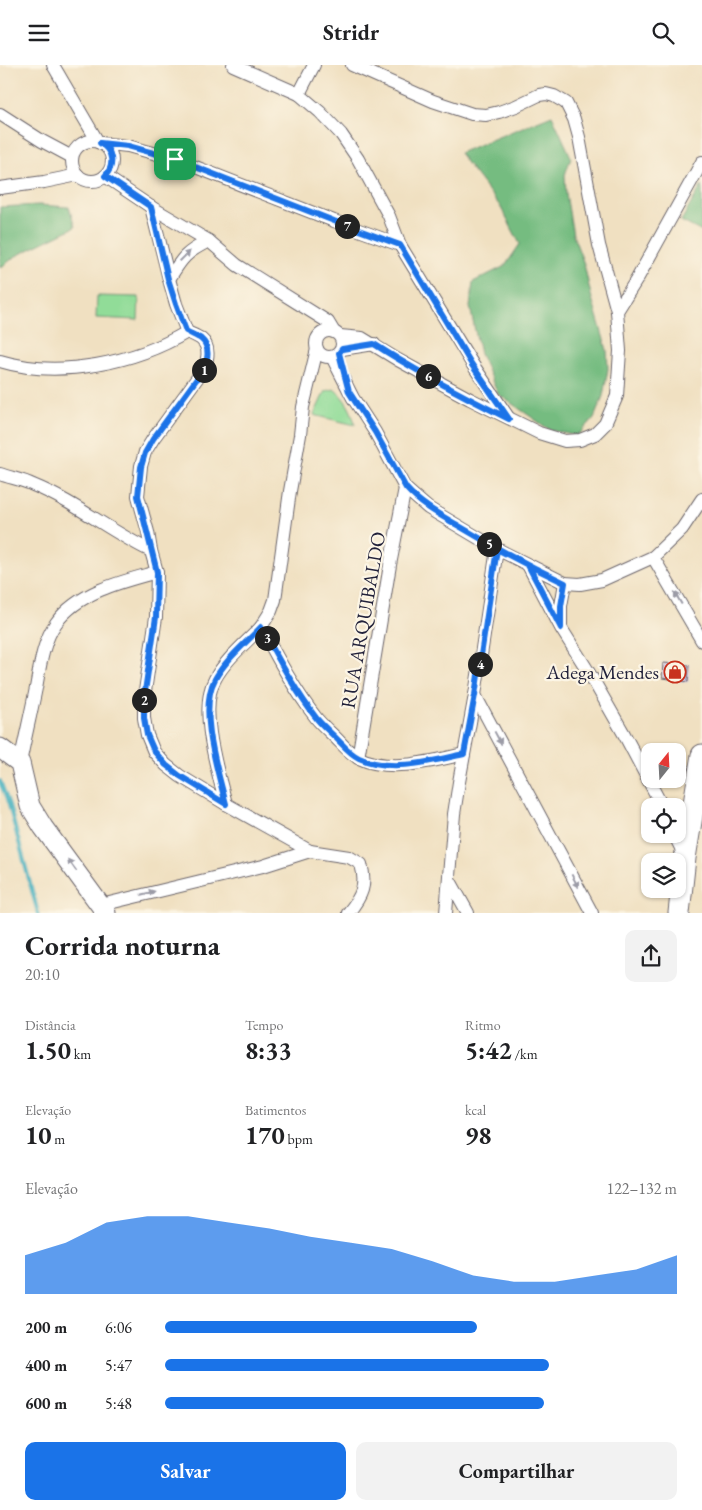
<!DOCTYPE html>
<html lang="pt">
<head>
<meta charset="utf-8">
<style>
  :root { --surface:#fff; --page:#f2f2f2; --text:#202124; --muted:#757577; --accent:#1a73e8 }
  body { margin:0; font-family:"EB Garamond",serif; background:var(--page); color:var(--text); height:100vh; display:flex; flex-direction:column; font-size:19px; white-space:nowrap }
  * { box-sizing:border-box; margin:0 }
  p { font-size:16px; color:var(--muted) }
  .icon { flex:none; width:28px; height:28px; fill:none; stroke:currentColor; stroke-width:2; stroke-linecap:round; stroke-linejoin:round }
  .map { position:relative; height:848px; overflow:hidden }
  .details { display:flex; flex-direction:column; background:var(--surface); flex:1 }
  .details>* { flex:none }
  .needle { width:32px; rotate:18deg }
  .buttons { position:absolute; left:641px; top:678px; display:grid; gap:10px }
  .buttons a { display:grid; place-items:center; width:45px; height:45px; border-radius:10px; background:var(--surface); box-shadow:0 1px 4px #0004; font-size:25px }
  .pin { position:absolute; display:grid; place-items:center; width:42px; height:42px; color:#fff; margin:-21px; border-radius:10px; box-shadow:0 2px 8px #0006 }
  .km { position:absolute; width:25px; height:25px; margin:-12px; border-radius:50%; background:#222; color:#fff; font-size:14px; line-height:25px; text-align:center }
  .round { display:grid; place-items:center; flex:none; width:52px; height:52px; border-radius:10px; background:var(--page) }
  .summary { display:flex; align-items:center; justify-content:space-between; height:85px; padding:0 25px }
  h1 { font-size:28px; font-weight:700; line-height:38px }
  .stats { display:grid; grid-template-columns:repeat(3,1fr); gap:8px; height:85px; padding:5px 25px }
  .stats div { display:grid; align-content:center }
  .stats b { font-size:25px; font-weight:700 }
  .stats small { font-size:14px; font-weight:400 }
  .stats p { font-size:14px }
  .chart { height:140px; padding:10px 25px }
  .chart p { display:flex; justify-content:space-between }
  .chart svg { width:100%; height:90px; margin-top:5px; fill:var(--accent); opacity:.7 }
  .cta { display:flex; gap:10px; margin-top:auto; padding:10px 25px }
  .cta a { flex:1; height:58px; border-radius:10px; background:var(--accent); color:#fff; font-size:20px; font-weight:700; line-height:58px; text-align:center }
  .cta a+a { background:var(--page); color:var(--text) }
  ul { padding:0 25px; list-style:none; font-size:16px }
  li { display:grid; grid-template-columns:80px 60px 1fr; align-items:center; height:38px }
  li i { height:12px; border-radius:6px; background:var(--accent) }
  header { display:flex; justify-content:space-between; align-items:center; height:65px; padding:0 25px; background:var(--surface); font-size:22px; font-weight:700 }
  .map>svg:first-child { display:block }
  .green { fill:#91dc98; stroke:#5a7f6a }
  .forest { fill:#74bc80; stroke:#4b6f5e }
  .lines { fill:none; stroke-linecap:round; stroke-linejoin:round }
  .stream { stroke:#40aebd; stroke-width:4 }
  .building { fill:#b6b1e0 }
  .street-casing { stroke:#6a646a; stroke-width:14 }
  .secondary-casing { stroke:#6a646a; stroke-width:21 }
  .primary-casing { stroke:#6a646a; stroke-width:23 }
  .street { stroke:#fff; stroke-width:12 }
  .secondary { stroke:#fff; stroke-width:19 }
  .primary { stroke:#fff; stroke-width:21 }
  .oneway { fill:#9c9ca7 }
  .route-casing { stroke:#fff; stroke-width:10 }
  .route { stroke:#1a73e8; stroke-width:6 }
  .labels { text-anchor:middle; dominant-baseline:central; stroke-width:4.5; stroke-linejoin:round; paint-order:stroke }
  .street-label { font-size:20px; fill:#22223b; stroke:#fcf5e5 }
  .poi-label { font-size:20px; fill:#22223b; stroke:#fcf5e5; text-anchor:end }
</style>
</head>
<body>
<header><svg class="icon" aria-label="menu" viewBox="0 0 24 24"><path d="M4 6h16M4 12h16M4 18h16"/></svg>Stridr<svg class="icon" aria-label="search" viewBox="0 0 24 24"><circle cx="10" cy="10" r="6"/><path d="M15 15l6 6"/></svg></header>
<div class="map">
<svg width="702" height="848" viewBox="0 0 702 848">
  <rect width="100%" height="100%" fill="#fcf5e5"/>
  <filter id="ink" filterUnits="userSpaceOnUse"><feTurbulence type="fractalNoise" baseFrequency=".02" numOctaves="2"/><feDisplacementMap in="SourceGraphic" scale="10" xChannelSelector="R" yChannelSelector="G"/><feConvolveMatrix kernelMatrix="1 2 1 2 8 2 1 2 1" color-interpolation-filters="sRGB"/></filter>
  <filter id="wash" filterUnits="userSpaceOnUse"><feTurbulence type="fractalNoise" baseFrequency=".0096" numOctaves="4" result="noise"/><feDisplacementMap in="SourceGraphic" scale="20" xChannelSelector="R" yChannelSelector="G"/><feGaussianBlur stdDeviation="1.12" result="paint"/><feColorMatrix in="noise" values="0 0 0 0 0 0 0 0 0 0 0 0 0 0 0 0 0 1.4 0 .05"/><feComposite in="paint" operator="in"/></filter>
  <g filter="url(#wash)">
    <rect width="100%" height="100%" fill="#f0e0c1"/>
    <!-- green -->
    <g class="green">
      <polygon points="97,231 139,232 138,255 96,253"/>
      <path d="M 334,324 C 345,333 353,347 355,360 L 314,350 L 325,326 Z"/>
    </g>
    <!-- forest -->
    <g class="forest">
      <polygon points="552,50 571,92 565,110 566,129 573,170 584,199 591,230 607,285 608,304 603,331 594,353 578,371 550,365 498,329 480,289 470,242 473,217 505,201 520,179 500,141 459,88"/>
      <polygon points="702,120 702,167 681,156"/>
      <polygon points="39,140 69,142 75,162 16,191 0,203 0,142"/>
    </g>
    <g class="lines">
      <!-- stream -->
      <polyline class="stream" points="0,716 9,740 38,848"/>
    </g>
    <g id="blocks">
      <!-- building -->
      <polygon class="building" points="663,598 689,600 688,617 662,613"/>
    </g>
  </g>
  <g filter="url(#ink)">
    <use href="#blocks" fill-opacity="0" stroke="#6a646a" stroke-width="1"/>
    <g class="lines">
      <!-- street casing -->
      <g class="street-casing">
        <g id="street">
          <polyline points="53,0 98,77"/>
          <polyline points="233,0 299,29"/>
          <polyline points="314,0 299,29 320,47 341,69 358,94 389,151 400,180 473,300 508,352"/>
          <polyline points="352,0 433,36 472,49 486,50 499,47 516,41 539,30 546,29 554,31 566,38 574,54 579,72 599,180 617,246"/>
          <polyline points="0,49 42,76 72,92"/>
          <circle cx="92" cy="96" r="20"/>
          <polyline points="100,78 128,81 175,94 334,156 400,180"/>
          <polyline points="105,111 151,142 209,176 237,200 328,257 334,267"/>
          <polyline points="0,123 44,117 78,110"/>
          <path d="M 151,142 L 169,214 L 176,239 L 187,267 C 191,269 197,271 201,274 C 212,283 207,299 201,308 L 153,374 L 145,387 L 141,401 L 138,431 L 148,467 L 151,486"/>
          <path d="M 169,214 C 182,193 186,187 209,176"/>
          <circle cx="329" cy="279" r="13"/>
          <polyline points="340,271 362,273 398,295 470,334 539,368 565,376 580,375 595,369 605,359 617,331 620,286 617,246 637,214 702,97"/>
          <path d="M 317,284 L 303,342 L 300,370 L 290,426 L 275,535 L 271,546 L 261,562 C 278,594 295,626 317,654 C 323,661 330,667 336,673 C 343,680 350,689 359,693 C 391,708 432,696 464,689"/>
          <polyline points="342,284 374,279"/>
          <polyline points="332,292 353,333 375,367 405,423 428,443 497,484 565,518 580,519 602,515 653,492 682,464 702,434"/>
          <path d="M 0,296 C 59,314 135,298 187,267"/>
          <path d="M 0,409 C 11,413 23,415 33,420 C 75,437 111,467 151,486 L 157,507 L 156,552 L 144,633 L 144,653 L 147,670 L 154,687 L 166,700 L 180,711 L 226,739 L 310,786"/>
          <polyline points="653,492 702,576"/>
          <polyline points="528,500 561,563 588,606 624,669 662,741"/>
          <polyline points="561,561 561,541 565,518"/>
          <polyline points="475,630 592,848"/>
          <polyline points="358,693 390,500 405,423"/>
          <path d="M 20,698 C 25,673 31,648 36,623 C 40,601 43,576 56,558 C 78,527 123,516 157,507"/>
          <path d="M 226,739 C 218,707 198,644 215,614 C 226,594 245,579 261,562"/>
          <polyline points="674,769 685,791"/>
          <polyline points="449,814 468,848"/>
          <path d="M 101,840 L 263,801 L 310,786 L 349,792 L 361,799 C 367,820 362,831 348,848"/>
          <polyline points="446,848 454,749 459,717 475,630 497,484"/>
        </g>
      </g>
      <!-- secondary casing -->
      <g class="secondary-casing">
        <polyline id="secondary" points="0,683 20,698 30,741 43,762 106,848"/>
      </g>
      <!-- primary casing -->
      <g class="primary-casing">
        <polyline id="primary" points="679,848 685,793 702,690"/>
      </g>
      <!-- street -->
      <use href="#street" class="street"/>
      <!-- secondary -->
      <use href="#secondary" class="secondary"/>
      <!-- primary -->
      <use href="#primary" class="primary"/>
    </g>
    <!-- one-way arrows -->
    <defs><path id="oneway-solid" d="M-6-.8H1V-3.2L6.5 0L1 3.2V.8H-6Z" transform="scale(1.25)"/></defs>
    <g class="oneway">
      <use href="#oneway-solid" transform="translate(185 191) rotate(-45)"/>
      <use href="#oneway-solid" transform="translate(678 533) rotate(-120)"/>
      <use href="#oneway-solid" transform="translate(498 673) rotate(62)"/>
      <use href="#oneway-solid" transform="translate(72 800) rotate(-126)"/>
      <use href="#oneway-solid" transform="translate(575 816) rotate(62)"/>
      <use href="#oneway-solid" transform="translate(148 828) rotate(-14)"/>
    </g>
  </g>
  <g class="lines" filter="url(#ink)">
    <!-- route casing -->
    <g class="route-casing">
      <path id="route" d="M 175,94 L 128,81 L 100,78 C 113,85 115,101 105,111 L 151,142 L 168,214 L 176,239 L 186,266 C 191,269 197,271 201,274 C 212,283 207,299 201,308 L 153,374 L 145,388 L 141,402 L 138,431 L 157,507 L 156,552 L 144,633 L 144,653 L 147,670 L 154,686 L 166,700 L 180,711 L 226,739 C 218,707 198,644 215,614 C 226,594 245,579 261,562 C 278,593 295,626 317,654 C 323,661 330,667 336,673 C 343,680 350,689 359,693 C 391,708 432,696 464,689 L 475,630 L 497,484 L 528,500 L 561,563 L 561,541 L 565,518 C 529,501 494,482 459,461 C 440,450 421,440 406,423 L 375,367 L 349,327 L 339,288 L 342,284 L 374,279 C 417,307 463,331 509,354 L 472,300 L 400,180 L 334,156 L 175,94"/>
    </g>
    <!-- route -->
    <use href="#route" class="route"/>
  </g>
  <!-- icons -->
  <defs>
    <g id="shop-ring" transform="scale(1.125)"><circle r="9.5" fill="#fcf5e5" stroke="#c8321e" stroke-width="1.5"/><path d="M-5-2.5h2.3a2.7 3.5 0 0 1 5.4 0H5L5.5 6h-11ZM-1.5-2.5h3a1.5 2.3 0 0 0-3 0Z" fill="#c8321e"/></g>
  </defs>
  <g fill-rule="evenodd">
    <use href="#shop-ring" x="675" y="607"/>
  </g>
  <g class="labels">
    <!-- street labels -->
    <g class="street-label">
      <text transform="translate(363 555) rotate(-80)">RUA ARQUIBALDO</text>
    </g>
    <!-- poi labels -->
    <g class="poi-label">
      <text x="659" y="607">Adega Mendes</text>
    </g>
  </g>
</svg>
<div class="buttons">
<a><svg class="needle" viewBox="-14 -14 28 28"><path d="M0-13l5 13h-10z" fill="#e53935"/><path d="M0 13l5-13h-10z" fill="#757577"/></svg></a>
<a><svg class="icon" aria-label="locate" viewBox="0 0 24 24"><circle cx="12" cy="12" r="6"/><path d="M12 2v4M12 18v4M2 12h4M18 12h4"/></svg></a>
<a><svg class="icon" aria-label="layers" viewBox="0 0 24 24"><path d="M12 4l9 5-9 5-9-5zM3 14l9 5 9-5"/></svg></a>
</div>
<div class="pin" style="left:175px;top:94px;background:#1e9e55"><svg class="icon" aria-label="arrive" viewBox="0 0 24 24"><path d="M6 21V4h12l-3 4 3 4H6"/></svg></div>
<b class="km" style="left:204px;top:305px">1</b>
<b class="km" style="left:144px;top:635px">2</b>
<b class="km" style="left:267px;top:573px">3</b>
<b class="km" style="left:480px;top:599px">4</b>
<b class="km" style="left:489px;top:479px">5</b>
<b class="km" style="left:428px;top:311px">6</b>
<b class="km" style="left:347px;top:161px">7</b>
</div>
<section class="details">
<div class="summary"><div><h1>Corrida noturna</h1><p>20:10</p></div><a class="round"><svg class="icon" aria-label="share" viewBox="0 0 24 24"><path d="M12 15V3M7 8l5-5 5 5M5 13v7h14v-7"/></svg></a></div>
<div class="stats">
<div><p>Distância</p><b>1.50<small> km</small></b></div>
<div><p>Tempo</p><b>8:33</b></div>
<div><p>Ritmo</p><b>5:42<small> /km</small></b></div>
</div>
<div class="stats">
<div><p>Elevação</p><b>10<small> m</small></b></div>
<div><p>Batimentos</p><b>170<small> bpm</small></b></div>
<div><p>kcal</p><b>98</b></div>
</div>
<div class="chart"><p><span>Elevação</span>122–132 m</p>
<svg viewBox="0 0 160 44" preserveAspectRatio="none"><path d="M0 44V25L10 19L20 9L30 6L40 6L50 9L60 12L70 16L80 19L90 22L100 28L110 35L120 38L130 38L140 35L150 32L160 25V44z"/></svg>
</div>
<ul>
<li><b>200 m</b>6:06<i style="width:61%"></i></li>
<li><b>400 m</b>5:47<i style="width:75%"></i></li>
<li><b>600 m</b>5:48<i style="width:74%"></i></li>
</ul>
<div class="cta"><a>Salvar</a><a>Compartilhar</a></div>
</section>
</body>
</html>
